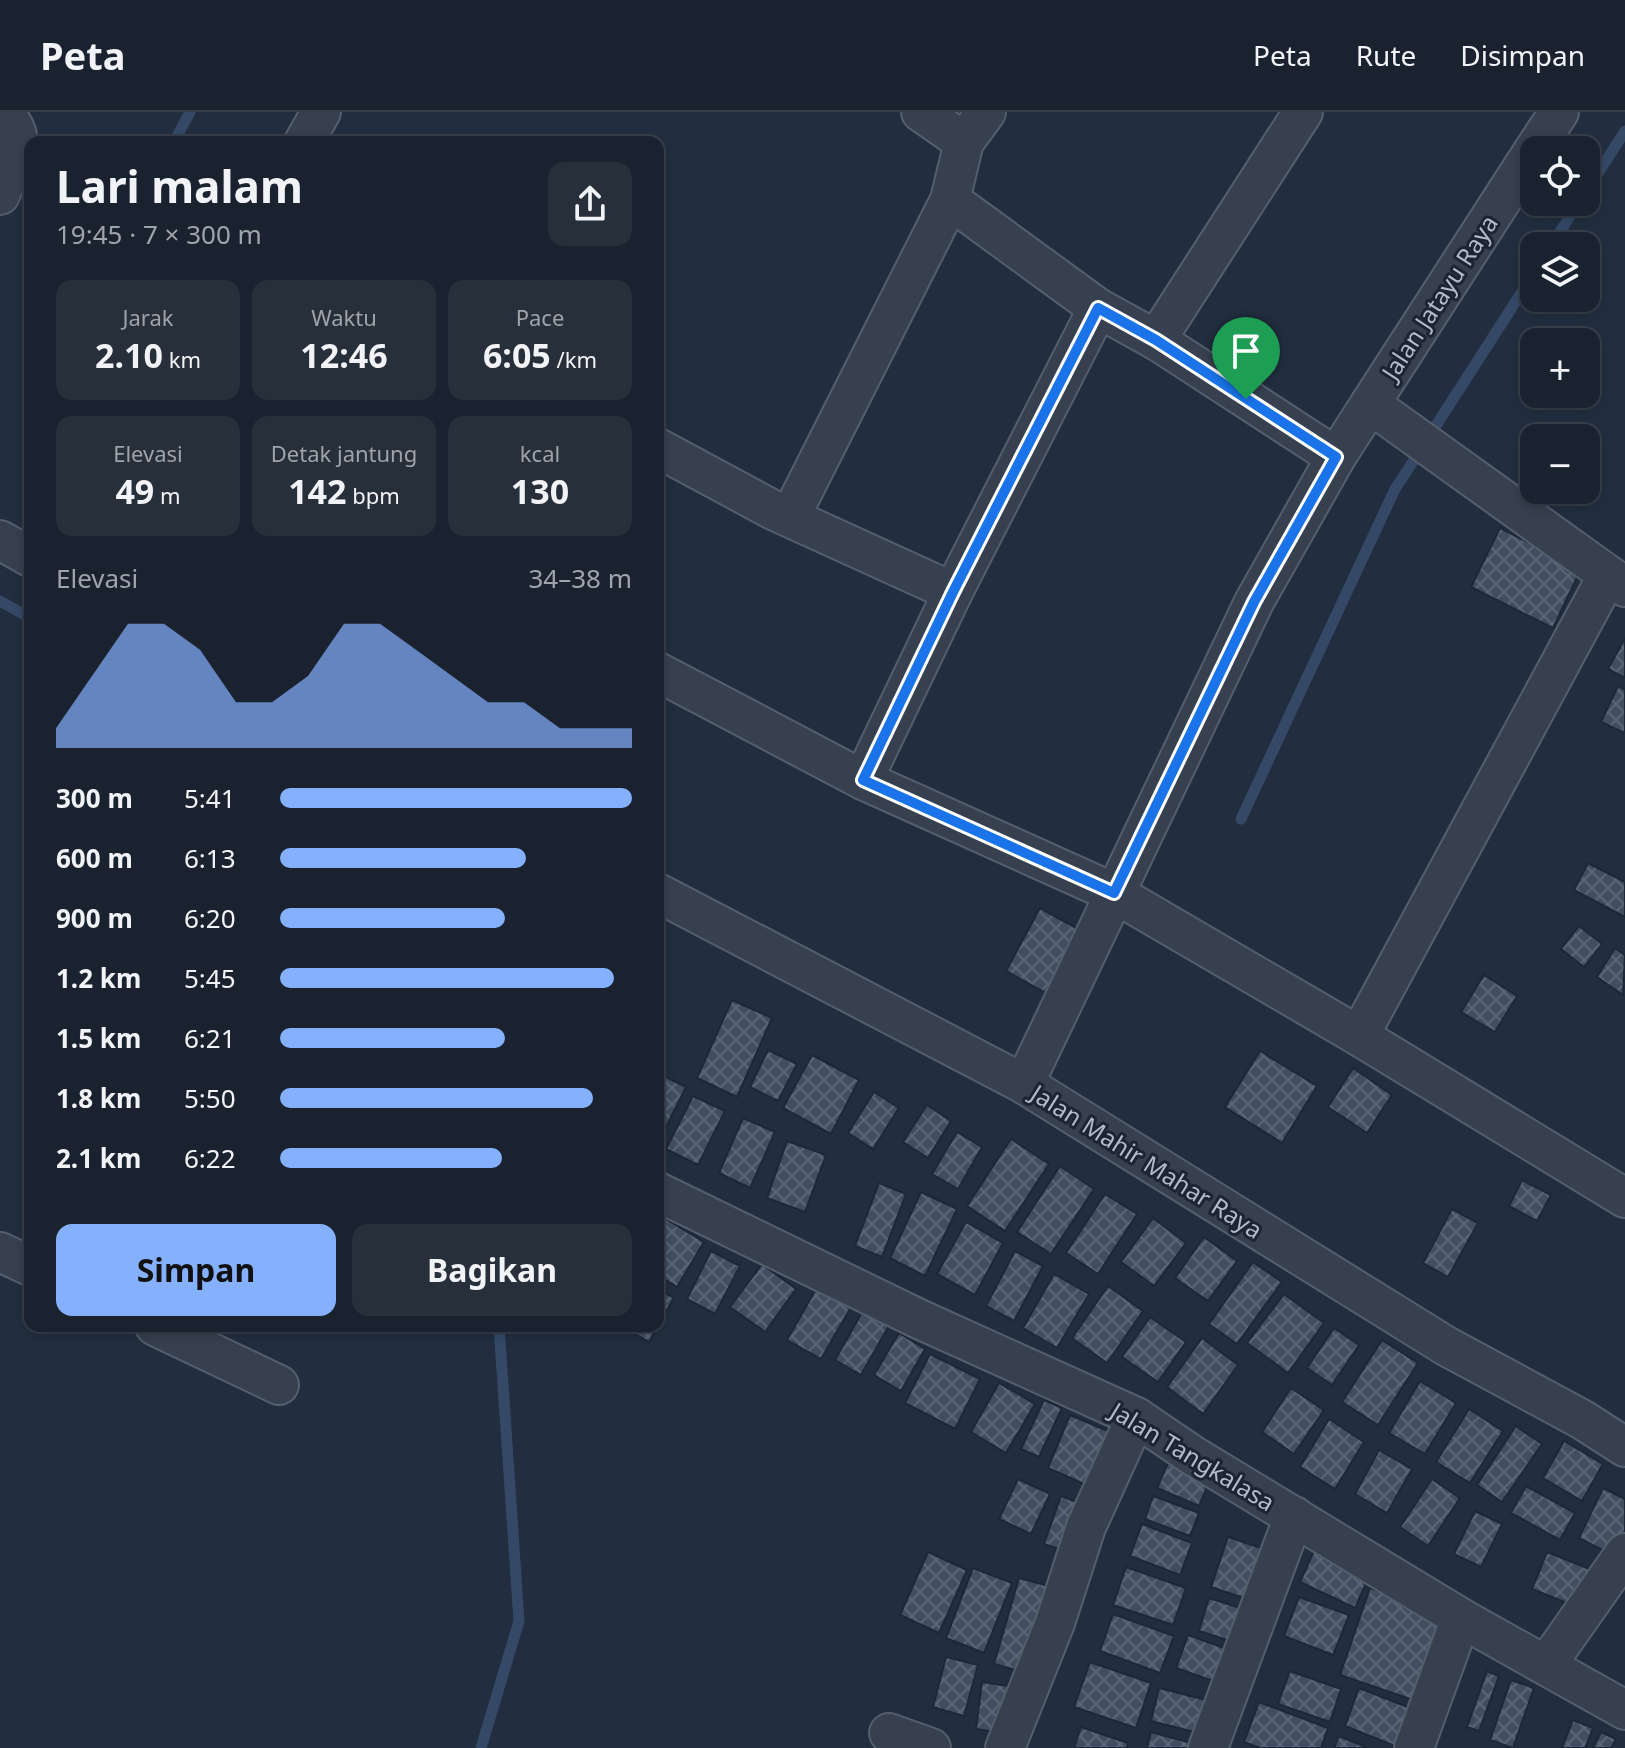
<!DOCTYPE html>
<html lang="id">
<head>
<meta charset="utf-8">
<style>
  :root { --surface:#1a222f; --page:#272f3b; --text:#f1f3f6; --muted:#9fa4aa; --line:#383f4b; --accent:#84b0fe }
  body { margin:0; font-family:"Noto Sans",sans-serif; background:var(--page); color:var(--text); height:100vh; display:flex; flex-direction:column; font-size:30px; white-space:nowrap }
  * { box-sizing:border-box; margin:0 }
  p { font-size:26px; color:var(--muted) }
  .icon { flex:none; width:44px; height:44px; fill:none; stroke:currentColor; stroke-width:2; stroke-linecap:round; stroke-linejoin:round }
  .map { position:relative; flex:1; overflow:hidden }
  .sheet { position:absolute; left:24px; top:24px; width:640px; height:1196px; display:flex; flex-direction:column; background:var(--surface); border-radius:16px; box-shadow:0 4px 12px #0003,0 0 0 2px var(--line) }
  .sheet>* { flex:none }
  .controls { position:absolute; left:1520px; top:24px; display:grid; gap:16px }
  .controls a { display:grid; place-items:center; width:80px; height:80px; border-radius:16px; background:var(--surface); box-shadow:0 4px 12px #0003,0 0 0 2px var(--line); font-size:40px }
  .pin { position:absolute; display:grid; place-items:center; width:68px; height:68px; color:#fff; margin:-82px -34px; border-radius:50% 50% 50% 0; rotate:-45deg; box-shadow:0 0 8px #0007 }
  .pin .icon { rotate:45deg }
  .round { display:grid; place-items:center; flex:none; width:84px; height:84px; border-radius:16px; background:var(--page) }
  .head { display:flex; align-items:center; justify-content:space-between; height:136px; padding:0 32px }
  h1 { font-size:44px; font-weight:700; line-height:60px }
  .figures { display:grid; grid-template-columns:repeat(3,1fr); gap:12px; height:136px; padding:8px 32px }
  .figures div { display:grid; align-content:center; border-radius:16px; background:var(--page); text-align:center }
  .figures b { font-size:34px; font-weight:700 }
  .figures small { font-size:22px; font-weight:400 }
  .figures p { font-size:22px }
  .chart { height:224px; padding:16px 32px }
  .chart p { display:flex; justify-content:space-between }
  .chart svg { width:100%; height:144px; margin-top:8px; fill:var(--accent); opacity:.7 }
  .cta { display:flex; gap:16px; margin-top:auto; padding:16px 32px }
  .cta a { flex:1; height:92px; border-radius:16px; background:var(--accent); color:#111; font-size:32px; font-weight:700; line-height:92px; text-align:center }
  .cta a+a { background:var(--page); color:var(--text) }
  ul { padding:0 32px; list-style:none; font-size:26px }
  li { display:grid; grid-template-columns:128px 96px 1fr; align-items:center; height:60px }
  li i { height:20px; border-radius:10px; background:var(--accent) }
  header { display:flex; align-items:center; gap:48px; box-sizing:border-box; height:112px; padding:0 40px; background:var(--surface); border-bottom:2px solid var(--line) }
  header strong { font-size:38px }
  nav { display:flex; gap:44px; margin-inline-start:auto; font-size:28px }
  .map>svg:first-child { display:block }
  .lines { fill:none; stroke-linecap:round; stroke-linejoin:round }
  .stream { stroke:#354967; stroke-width:11 }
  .building { fill:url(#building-cross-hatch); stroke:#1e2736; stroke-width:2 }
  .street-casing { stroke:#555e6d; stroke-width:42 }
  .street { stroke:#37404f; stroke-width:38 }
  .route-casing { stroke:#fff; stroke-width:16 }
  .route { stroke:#1a73e8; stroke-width:10 }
  .labels { text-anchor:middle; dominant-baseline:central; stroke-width:6; stroke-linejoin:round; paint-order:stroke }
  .street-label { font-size:24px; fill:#b3bbca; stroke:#1c2534 }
</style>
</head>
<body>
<header>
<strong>Peta</strong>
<nav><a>Peta</a><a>Rute</a><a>Disimpan</a></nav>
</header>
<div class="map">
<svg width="1625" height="1636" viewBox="0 0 1625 1636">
  <defs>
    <pattern id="building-cross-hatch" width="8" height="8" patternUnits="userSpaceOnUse" patternTransform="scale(2)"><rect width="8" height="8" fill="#414e61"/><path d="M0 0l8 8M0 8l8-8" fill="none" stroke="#5a6676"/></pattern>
  </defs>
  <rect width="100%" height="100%" fill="#222e3f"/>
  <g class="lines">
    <!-- stream -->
    <g class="stream">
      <polyline points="174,30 190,0"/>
      <polyline points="1586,80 1625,19"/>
      <polyline points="1551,134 1579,90"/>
      <polyline points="1428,326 1534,161"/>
      <polyline points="0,489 30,506"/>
      <polyline points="1241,707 1395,377 1420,339"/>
      <polyline points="481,1636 519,1509 499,1214"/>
    </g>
  </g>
  <!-- building -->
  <g class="building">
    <polygon points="1500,416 1581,457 1553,516 1471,475"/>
    <polygon points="1625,526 1625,566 1608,557"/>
    <polygon points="1618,574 1625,578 1625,621 1601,610"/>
    <polygon points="1588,751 1625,770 1625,805 1574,778"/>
    <polygon points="1040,796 1087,822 1053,885 1006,859"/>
    <polygon points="1579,814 1602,832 1584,855 1561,837"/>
    <polygon points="1615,836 1625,843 1623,883 1597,865"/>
    <polygon points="1484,863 1517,884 1495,920 1461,900"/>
    <polygon points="732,888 772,906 737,985 697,966"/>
    <polygon points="768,938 797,952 778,989 750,975"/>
    <polygon points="1260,939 1317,974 1282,1031 1225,995"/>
    <polygon points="812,943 859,968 831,1022 783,996"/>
    <polygon points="1353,956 1392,983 1367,1021 1328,995"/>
    <polygon points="658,961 686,975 659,1029 658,1029"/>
    <polygon points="874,980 899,996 873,1037 848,1021"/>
    <polygon points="693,984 725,999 698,1053 666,1037"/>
    <polygon points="927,993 951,1009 928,1046 903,1030"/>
    <polygon points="743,1006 775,1020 750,1076 719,1061"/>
    <polygon points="957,1020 982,1035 958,1077 932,1062"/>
    <polygon points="1011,1027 1049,1052 1005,1119 967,1094"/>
    <polygon points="787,1029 826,1043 805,1100 767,1086"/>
    <polygon points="1060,1054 1094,1077 1051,1142 1017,1120"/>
    <polygon points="1522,1068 1551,1083 1537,1109 1509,1094"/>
    <polygon points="879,1071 906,1082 882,1145 855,1134"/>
    <polygon points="921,1080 957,1097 925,1164 890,1146"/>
    <polygon points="1105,1082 1137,1102 1098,1162 1066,1141"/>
    <polygon points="1452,1097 1478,1111 1448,1165 1423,1151"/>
    <polygon points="1153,1106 1186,1131 1154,1174 1121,1150"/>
    <polygon points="666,1107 704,1130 677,1175 658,1163 658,1120"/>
    <polygon points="966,1110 1003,1131 975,1183 937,1162"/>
    <polygon points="1204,1125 1237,1149 1208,1189 1175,1166"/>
    <polygon points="711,1139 740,1154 715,1202 687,1187"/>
    <polygon points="1015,1139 1043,1154 1014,1209 986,1194"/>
    <polygon points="1253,1150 1282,1170 1237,1232 1209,1212"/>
    <polygon points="762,1152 796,1177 765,1220 730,1195"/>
    <polygon points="1054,1162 1089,1182 1057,1236 1023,1216"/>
    <polygon points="820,1170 854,1190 821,1247 787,1228"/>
    <polygon points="1108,1174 1143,1199 1107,1251 1072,1226"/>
    <polygon points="658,1177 674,1186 649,1230 621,1214 658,1214"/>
    <polygon points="1284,1182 1324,1211 1288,1261 1247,1231"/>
    <polygon points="865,1195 891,1210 861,1263 835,1248"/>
    <polygon points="1150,1205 1186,1230 1158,1270 1122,1245"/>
    <polygon points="1334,1216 1359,1233 1332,1273 1307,1256"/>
    <polygon points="899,1221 925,1237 901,1279 874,1263"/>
    <polygon points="1202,1226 1238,1253 1203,1302 1167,1275"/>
    <polygon points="1382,1228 1418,1251 1378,1313 1342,1290"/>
    <polygon points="930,1242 980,1267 955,1317 905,1291"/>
    <polygon points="1420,1269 1456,1291 1425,1342 1389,1321"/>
    <polygon points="999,1271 1035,1292 1006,1341 971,1320"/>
    <polygon points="1291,1276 1324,1298 1294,1342 1262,1320"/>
    <polygon points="1044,1288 1062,1296 1039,1345 1021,1337"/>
    <polygon points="1469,1297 1503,1319 1470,1371 1436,1350"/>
    <polygon points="1070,1303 1115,1322 1093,1376 1048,1356"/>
    <polygon points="1329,1307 1364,1330 1335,1377 1300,1355"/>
    <polygon points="1516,1314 1542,1332 1502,1390 1477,1373"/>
    <polygon points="1564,1329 1603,1352 1582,1389 1543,1366"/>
    <polygon points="1379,1338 1412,1357 1387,1401 1355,1382"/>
    <polygon points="1168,1351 1210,1368 1199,1394 1157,1376"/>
    <polygon points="1018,1367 1050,1382 1031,1422 999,1407"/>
    <polygon points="1432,1367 1460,1386 1428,1434 1400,1415"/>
    <polygon points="1526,1374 1575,1401 1560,1428 1511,1401"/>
    <polygon points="1603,1376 1625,1387 1625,1432 1618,1446 1579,1426"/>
    <polygon points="1061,1384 1090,1395 1074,1442 1044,1432"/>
    <polygon points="1153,1384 1199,1401 1190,1424 1145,1407"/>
    <polygon points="1475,1399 1502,1412 1481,1455 1454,1442"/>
    <polygon points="1142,1412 1192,1431 1180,1463 1130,1444"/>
    <polygon points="1228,1425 1267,1438 1250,1488 1211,1475"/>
    <polygon points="1317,1432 1372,1458 1355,1496 1300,1470"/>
    <polygon points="928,1440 967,1458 939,1521 900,1503"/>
    <polygon points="1547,1440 1592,1458 1577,1495 1532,1477"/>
    <polygon points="1126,1455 1186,1476 1173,1513 1113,1493"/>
    <polygon points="973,1456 1012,1471 984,1541 946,1526"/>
    <polygon points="1019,1466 1056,1476 1031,1562 994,1552"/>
    <polygon points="1370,1476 1446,1502 1416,1589 1340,1563"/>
    <polygon points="1299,1485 1349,1503 1333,1543 1284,1524"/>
    <polygon points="1209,1486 1250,1499 1240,1532 1199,1519"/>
    <polygon points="1113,1502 1174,1524 1160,1561 1100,1539"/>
    <polygon points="1188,1523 1238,1541 1227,1574 1176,1556"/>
    <polygon points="946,1545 978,1553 964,1604 933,1595"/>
    <polygon points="1090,1550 1151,1571 1136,1616 1074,1595"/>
    <polygon points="1290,1559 1341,1577 1330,1610 1278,1592"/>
    <polygon points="1487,1559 1499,1564 1479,1619 1467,1615"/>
    <polygon points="1511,1568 1534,1576 1513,1636 1490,1628"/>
    <polygon points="982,1570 1014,1575 1007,1622 976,1617"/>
    <polygon points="1159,1576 1214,1590 1206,1623 1151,1609"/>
    <polygon points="1359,1576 1418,1599 1400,1636 1345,1614"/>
    <polygon points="1259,1590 1328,1616 1321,1636 1260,1636 1244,1630"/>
    <polygon points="1573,1608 1593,1616 1585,1636 1562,1636"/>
    <polygon points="1081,1615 1128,1631 1127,1636 1074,1636"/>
    <polygon points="1151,1620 1202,1634 1202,1636 1147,1636"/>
    <polygon points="1601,1620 1616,1627 1611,1636 1593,1636"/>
    <polygon points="1339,1624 1368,1636 1334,1636"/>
  </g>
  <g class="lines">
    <!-- street casing -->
    <g class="street-casing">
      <g id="street">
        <polyline points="921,0 964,30"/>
        <polyline points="304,30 321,0"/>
        <polyline points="1534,38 1370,292 1625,475"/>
        <polyline points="1534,38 1559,0"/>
        <path d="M 0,83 C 12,51 32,27 2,0"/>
        <polyline points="950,88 1098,196 1156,228 1336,345"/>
        <polyline points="1156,228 1303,0"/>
        <polyline points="658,336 775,399 953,480"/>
        <polyline points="790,405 950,88 964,30 986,0"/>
        <polyline points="0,428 30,445"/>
        <polyline points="658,560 863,668 1114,781 1359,924 1625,1086"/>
        <polyline points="863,668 953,480 1098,196"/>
        <polyline points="658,781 1024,972 1446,1234 1583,1308 1625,1335"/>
        <polyline points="1359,924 1608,463"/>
        <polyline points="1024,972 1254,490 1336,345 1370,292"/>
        <polyline points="658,1080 919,1207 1136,1305 1192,1343 1461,1506 1625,1598"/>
        <polyline points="0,1140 30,1154"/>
        <polyline points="155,1214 279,1273"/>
        <polyline points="1547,1552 1625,1441"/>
        <polyline points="889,1621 931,1636"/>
        <polyline points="1005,1636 1055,1511 1086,1415 1136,1305"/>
        <polyline points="1208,1636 1294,1404"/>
        <polyline points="1414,1636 1461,1506"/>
      </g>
    </g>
    <!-- street -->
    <use href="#street" class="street"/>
  </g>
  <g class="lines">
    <!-- route casing -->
    <g class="route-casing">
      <polygon id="route" points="1098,196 1156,228 1336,345 1254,490 1114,781 863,668 953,480"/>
    </g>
    <!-- route -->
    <use href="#route" class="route"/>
  </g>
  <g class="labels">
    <!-- street labels -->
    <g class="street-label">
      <text transform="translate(1439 185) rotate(-57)">Jalan Jatayu Raya</text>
      <text transform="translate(1147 1049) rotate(32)">Jalan Mahir Mahar Raya</text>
      <text transform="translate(1193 1344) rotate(31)">Jalan Tangkalasa</text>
    </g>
  </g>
</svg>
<div class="controls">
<a><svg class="icon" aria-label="locate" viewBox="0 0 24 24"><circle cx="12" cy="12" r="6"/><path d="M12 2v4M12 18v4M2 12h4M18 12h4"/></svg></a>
<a><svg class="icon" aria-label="layers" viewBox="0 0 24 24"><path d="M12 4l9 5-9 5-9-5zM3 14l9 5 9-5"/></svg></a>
<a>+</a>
<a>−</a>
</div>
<div class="pin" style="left:1246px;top:287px;background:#1e9e55"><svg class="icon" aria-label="arrive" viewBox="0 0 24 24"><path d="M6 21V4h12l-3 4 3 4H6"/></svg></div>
<section class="sheet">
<div class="head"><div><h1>Lari malam</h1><p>19:45 · 7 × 300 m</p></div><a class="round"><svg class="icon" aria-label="share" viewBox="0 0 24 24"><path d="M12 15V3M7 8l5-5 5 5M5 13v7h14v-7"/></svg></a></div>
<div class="figures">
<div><p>Jarak</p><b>2.10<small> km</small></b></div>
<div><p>Waktu</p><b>12:46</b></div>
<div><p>Pace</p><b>6:05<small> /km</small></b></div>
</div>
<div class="figures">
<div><p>Elevasi</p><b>49<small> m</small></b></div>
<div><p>Detak jantung</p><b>142<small> bpm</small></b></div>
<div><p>kcal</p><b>130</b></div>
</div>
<div class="chart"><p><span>Elevasi</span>34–38 m</p>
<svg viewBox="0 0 160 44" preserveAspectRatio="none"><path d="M0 44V38L10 22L20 6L30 6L40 14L50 30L60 30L70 22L80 6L90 6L100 14L110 22L120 30L130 30L140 38L150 38L160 38V44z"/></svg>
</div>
<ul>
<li><b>300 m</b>5:41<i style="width:100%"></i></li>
<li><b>600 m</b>6:13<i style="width:70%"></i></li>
<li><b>900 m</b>6:20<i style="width:64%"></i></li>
<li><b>1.2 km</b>5:45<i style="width:95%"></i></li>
<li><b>1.5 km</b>6:21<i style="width:64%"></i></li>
<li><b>1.8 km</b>5:50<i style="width:89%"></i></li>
<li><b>2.1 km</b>6:22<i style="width:63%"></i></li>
</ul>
<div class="cta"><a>Simpan</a><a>Bagikan</a></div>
</section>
</div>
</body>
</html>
